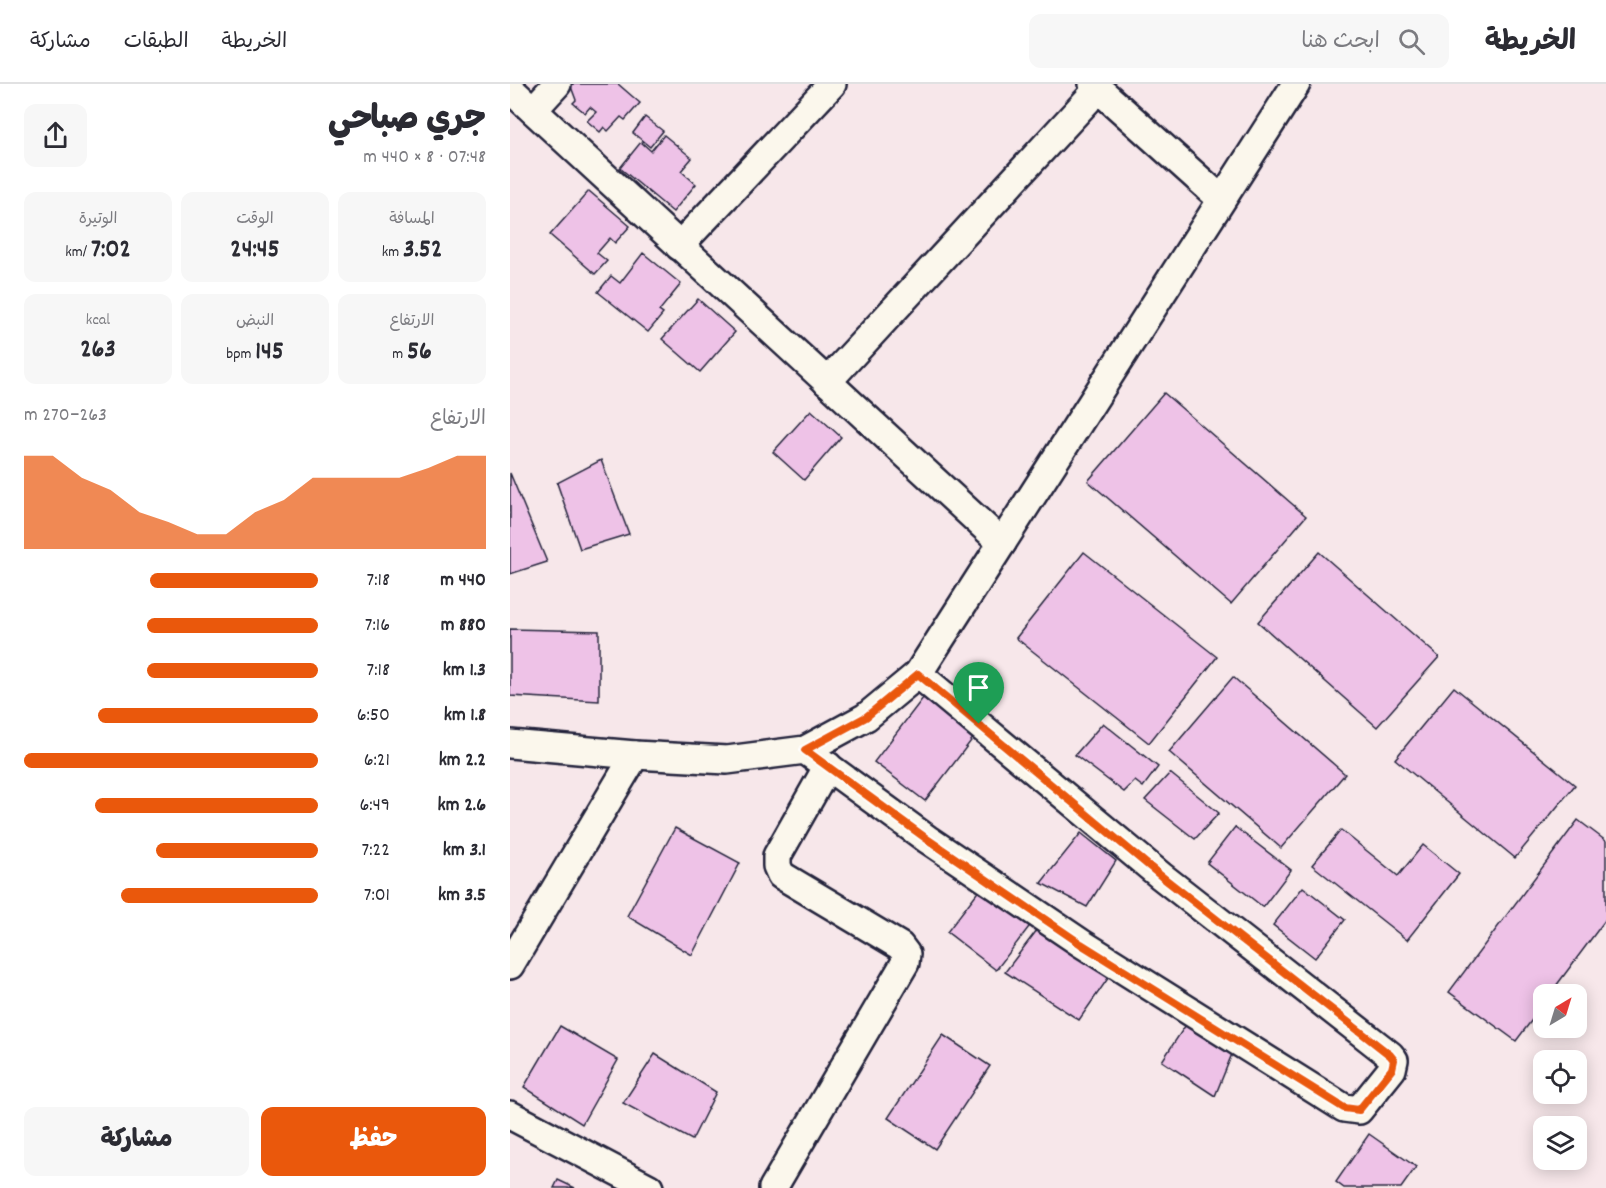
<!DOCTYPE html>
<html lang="ar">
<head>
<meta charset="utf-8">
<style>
  :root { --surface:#fff; --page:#f7f7f7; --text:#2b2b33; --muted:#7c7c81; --line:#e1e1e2; --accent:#ea580c }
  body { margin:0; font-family:Dekko,"Playpen Sans Arabic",sans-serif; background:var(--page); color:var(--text); direction:rtl; height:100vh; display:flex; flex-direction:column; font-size:22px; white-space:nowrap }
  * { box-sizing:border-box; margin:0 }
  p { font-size:20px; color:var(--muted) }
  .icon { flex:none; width:33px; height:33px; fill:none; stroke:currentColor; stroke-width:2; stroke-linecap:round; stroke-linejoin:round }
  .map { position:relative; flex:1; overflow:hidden; direction:ltr }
  .panel { display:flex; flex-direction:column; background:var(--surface); width:510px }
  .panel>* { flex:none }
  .needle { width:39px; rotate:38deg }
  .buttons { position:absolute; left:1023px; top:900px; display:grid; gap:12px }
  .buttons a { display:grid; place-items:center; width:54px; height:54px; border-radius:12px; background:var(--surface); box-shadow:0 3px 15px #0003; font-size:30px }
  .pin { position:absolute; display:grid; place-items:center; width:51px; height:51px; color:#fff; margin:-62px -26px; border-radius:50% 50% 50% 0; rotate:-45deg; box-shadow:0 0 6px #0007 }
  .pin .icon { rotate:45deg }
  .round { display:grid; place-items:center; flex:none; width:63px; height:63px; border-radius:12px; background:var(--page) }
  .head { display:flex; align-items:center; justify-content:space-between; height:102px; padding:0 24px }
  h1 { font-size:33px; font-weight:800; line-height:45px }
  .metrics { display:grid; grid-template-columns:repeat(3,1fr); gap:9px; height:102px; padding:6px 24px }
  .metrics div { display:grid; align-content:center; border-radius:12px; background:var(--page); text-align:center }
  .metrics b { font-size:26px; font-weight:800 }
  .metrics small { font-size:16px; font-weight:400 }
  .metrics p { font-size:16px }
  .chart { height:168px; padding:12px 24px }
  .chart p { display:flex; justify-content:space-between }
  .chart svg { width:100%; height:108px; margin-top:6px; fill:var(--accent); opacity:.7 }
  .action { display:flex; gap:12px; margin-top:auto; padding:12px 24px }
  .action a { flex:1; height:69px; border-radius:12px; background:var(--accent); color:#fff; font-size:24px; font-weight:800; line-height:69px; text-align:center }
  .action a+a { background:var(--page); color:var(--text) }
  ul { padding:0 24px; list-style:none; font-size:20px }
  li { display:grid; grid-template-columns:96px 72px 1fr; align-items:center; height:45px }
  li i { height:15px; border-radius:8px; background:var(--accent) }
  header { display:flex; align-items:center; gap:36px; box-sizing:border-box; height:84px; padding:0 30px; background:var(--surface); border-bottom:2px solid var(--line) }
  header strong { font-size:28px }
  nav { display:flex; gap:33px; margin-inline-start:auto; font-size:21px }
  .search { width:420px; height:54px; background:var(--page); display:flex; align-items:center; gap:15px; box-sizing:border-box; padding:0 21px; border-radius:12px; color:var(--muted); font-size:22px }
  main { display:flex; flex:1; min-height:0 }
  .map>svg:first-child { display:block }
  .building { fill:#eec2e7; stroke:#22223b; stroke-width:1.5 }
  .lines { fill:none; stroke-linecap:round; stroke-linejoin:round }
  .minor-casing { stroke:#22223b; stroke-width:32 }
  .minor { stroke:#fbf7ec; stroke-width:27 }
  .route-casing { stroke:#fff; stroke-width:12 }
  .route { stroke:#ea580c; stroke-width:8 }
</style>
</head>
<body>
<header>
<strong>الخريطة</strong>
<div class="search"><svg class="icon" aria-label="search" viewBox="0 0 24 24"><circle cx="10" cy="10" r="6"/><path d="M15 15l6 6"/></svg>ابحث هنا</div>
<nav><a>الخريطة</a><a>الطبقات</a><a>مشاركة</a></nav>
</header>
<main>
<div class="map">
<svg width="1096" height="1104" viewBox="0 0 1096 1104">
  <rect width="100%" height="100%" fill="#f7e7ea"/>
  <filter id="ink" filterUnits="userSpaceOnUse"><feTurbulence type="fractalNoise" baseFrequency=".0167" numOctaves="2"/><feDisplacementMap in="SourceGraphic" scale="12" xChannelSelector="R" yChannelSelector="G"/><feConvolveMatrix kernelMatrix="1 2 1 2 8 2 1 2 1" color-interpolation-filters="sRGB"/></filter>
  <g filter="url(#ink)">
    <!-- building -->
    <g class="building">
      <polygon points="60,0 108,0 130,19 115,36 111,33 98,47 94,43 90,48 77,37 86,28 80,23 75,29 63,19 66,16"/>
      <polygon points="135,33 153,47 140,63 123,49"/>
      <polygon points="154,51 182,74 171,87 186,100 163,128 110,84 131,58 141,67"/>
      <polygon points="79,107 120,142 105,159 100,154 87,169 97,177 85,190 40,151"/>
      <polygon points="133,169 171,200 149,227 153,230 138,248 88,208 101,192 110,199"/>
      <polygon points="188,215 225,248 190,288 152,255"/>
      <polygon points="654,309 796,432 721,520 578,397"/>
      <polygon points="301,326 331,353 294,396 263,368"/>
      <polygon points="91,376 119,450 70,465 47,399"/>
      <polygon points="0,389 37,478 0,490"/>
      <polygon points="574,468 707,573 639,659 506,554"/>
      <polygon points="809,468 929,573 867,643 748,538"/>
      <polygon points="0,545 89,547 89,617 0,612"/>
      <polygon points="723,593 835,690 771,764 659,668"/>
      <polygon points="944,603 1065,701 1005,774 885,675"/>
      <polygon points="413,614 464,653 415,717 364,678"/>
      <polygon points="593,639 648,683 633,703 625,697 614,708 565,671"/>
      <polygon points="660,689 709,729 685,755 635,716"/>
      <polygon points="1068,736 1096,757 1096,835 1040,910 1034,910 1034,920 1006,957 939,908"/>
      <polygon points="725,743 781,786 753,823 697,779"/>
      <polygon points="165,744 230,779 182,871 117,832"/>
      <polygon points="831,746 888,792 913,761 949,790 897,856 802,781"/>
      <polygon points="571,749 606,777 577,823 531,799"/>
      <polygon points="473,801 522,839 486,886 437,848"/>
      <polygon points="793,803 835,836 805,874 763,841"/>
      <polygon points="527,846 599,893 569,936 495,888"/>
      <polygon points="679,936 722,970 705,1012 652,977"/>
      <polygon points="50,942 108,976 72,1040 14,1003"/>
      <polygon points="433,951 480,982 425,1065 378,1034"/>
      <polygon points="145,970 206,1008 182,1056 113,1019"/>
      <polygon points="859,1050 906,1083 891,1104 834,1104 826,1098"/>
      <polygon points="48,1096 65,1104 44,1104"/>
    </g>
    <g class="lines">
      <!-- minor casing -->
      <g class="minor-casing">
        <g id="minor">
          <polyline points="583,0 711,115"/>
          <polyline points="0,5 492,459"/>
          <polyline points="23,26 47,0"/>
          <polyline points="169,162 322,0"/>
          <polyline points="317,298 588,5"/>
          <polyline points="0,660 125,671 217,676 295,666 356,633 408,590 786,0"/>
          <polyline points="295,666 417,755 571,859 834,1024 849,1026 882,985 884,976 880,971 651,792 408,590"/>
          <polyline points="0,881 125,671"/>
          <polyline points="0,1031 139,1104"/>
          <polyline points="263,1104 395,879 396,870 390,862 271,791 267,782 267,772 318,682"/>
        </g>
      </g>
      <!-- minor -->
      <use href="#minor" class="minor"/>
    </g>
  </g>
  <g class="lines" filter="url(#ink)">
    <!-- route casing -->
    <g class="route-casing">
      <polygon id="route" points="408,590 651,792 880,971 884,976 882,985 849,1026 834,1024 571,860 417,755 295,666 356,633"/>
    </g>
    <!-- route -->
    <use href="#route" class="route"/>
  </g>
</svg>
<div class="buttons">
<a><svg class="needle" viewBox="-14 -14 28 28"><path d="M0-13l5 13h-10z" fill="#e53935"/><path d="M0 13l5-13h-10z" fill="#7c7c81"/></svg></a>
<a><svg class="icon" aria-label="locate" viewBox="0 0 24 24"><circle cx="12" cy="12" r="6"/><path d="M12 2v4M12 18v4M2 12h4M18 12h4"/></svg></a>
<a><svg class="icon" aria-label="layers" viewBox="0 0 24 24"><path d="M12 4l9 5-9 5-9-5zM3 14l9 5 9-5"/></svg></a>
</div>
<div class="pin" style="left:469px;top:640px;background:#1e9e55"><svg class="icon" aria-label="arrive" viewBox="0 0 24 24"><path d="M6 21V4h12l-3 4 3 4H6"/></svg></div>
</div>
<section class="panel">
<div class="head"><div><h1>جري صباحي</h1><p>07:48 · 8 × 440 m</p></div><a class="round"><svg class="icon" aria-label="share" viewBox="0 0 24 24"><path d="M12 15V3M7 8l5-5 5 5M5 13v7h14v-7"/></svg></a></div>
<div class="metrics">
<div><p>المسافة</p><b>3.52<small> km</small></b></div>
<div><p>الوقت</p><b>24:45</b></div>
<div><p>الوتيرة</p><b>7:02<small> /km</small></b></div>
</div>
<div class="metrics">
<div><p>الارتفاع</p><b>56<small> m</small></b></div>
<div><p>النبض</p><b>145<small> bpm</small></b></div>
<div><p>kcal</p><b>263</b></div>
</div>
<div class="chart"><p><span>الارتفاع</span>263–270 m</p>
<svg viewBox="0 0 160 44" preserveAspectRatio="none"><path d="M0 44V6L10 6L20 15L30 20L40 29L50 33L60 38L70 38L80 29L90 24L100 15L110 15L120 15L130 15L140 11L150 6L160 6V44z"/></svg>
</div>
<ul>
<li><b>440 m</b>7:18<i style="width:57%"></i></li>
<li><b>880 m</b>7:16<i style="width:58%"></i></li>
<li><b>1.3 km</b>7:18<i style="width:58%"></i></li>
<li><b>1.8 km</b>6:50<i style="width:75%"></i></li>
<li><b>2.2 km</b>6:21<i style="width:100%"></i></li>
<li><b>2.6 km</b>6:49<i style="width:76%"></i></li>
<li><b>3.1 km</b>7:22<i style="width:55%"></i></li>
<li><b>3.5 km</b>7:01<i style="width:67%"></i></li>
</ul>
<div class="action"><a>حفظ</a><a>مشاركة</a></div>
</section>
</main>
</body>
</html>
